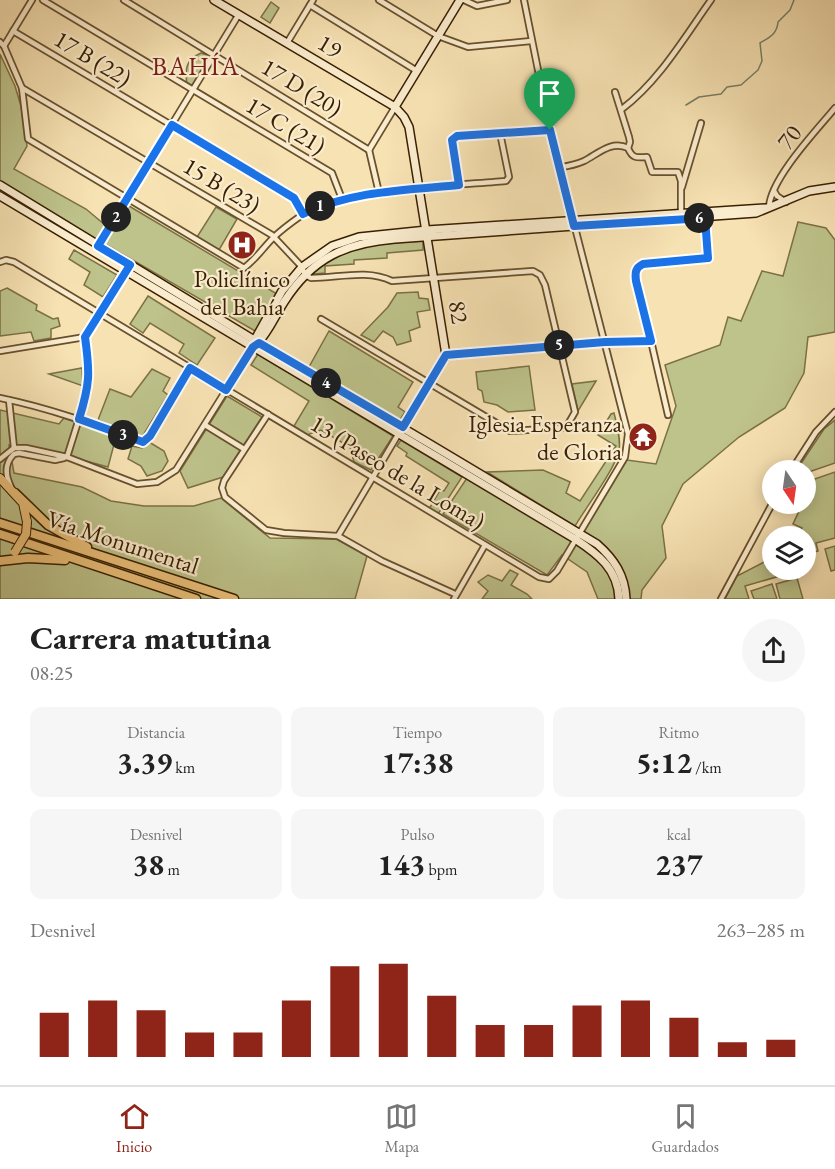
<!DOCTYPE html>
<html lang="es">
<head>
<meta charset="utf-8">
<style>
  :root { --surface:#fff; --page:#f6f6f6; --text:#222; --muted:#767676; --line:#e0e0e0; --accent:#8f2418 }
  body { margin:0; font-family:"EB Garamond",serif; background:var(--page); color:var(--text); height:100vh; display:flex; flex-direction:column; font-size:22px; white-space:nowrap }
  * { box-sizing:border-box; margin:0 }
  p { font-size:20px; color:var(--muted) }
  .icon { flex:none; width:33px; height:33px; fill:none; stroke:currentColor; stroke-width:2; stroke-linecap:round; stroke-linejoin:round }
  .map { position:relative; height:599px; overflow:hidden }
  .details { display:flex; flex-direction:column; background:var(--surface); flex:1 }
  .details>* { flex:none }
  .needle { width:39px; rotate:167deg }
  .tools { position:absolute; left:762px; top:460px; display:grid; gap:12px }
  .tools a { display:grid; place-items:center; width:54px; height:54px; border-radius:50%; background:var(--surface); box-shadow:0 3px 15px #0003; font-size:30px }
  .pin { position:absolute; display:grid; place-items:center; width:51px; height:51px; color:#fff; margin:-62px -26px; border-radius:50% 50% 50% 0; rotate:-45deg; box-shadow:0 0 6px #0007 }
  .pin .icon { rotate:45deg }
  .km { position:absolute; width:30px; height:30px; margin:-15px; border-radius:50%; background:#222; color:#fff; font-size:16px; line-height:30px; text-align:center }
  .round { display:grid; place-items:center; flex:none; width:63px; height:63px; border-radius:32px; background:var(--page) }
  .summary { display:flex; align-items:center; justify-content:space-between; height:102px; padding:0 30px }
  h1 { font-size:33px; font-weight:700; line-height:45px }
  .metrics { display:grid; grid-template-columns:repeat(3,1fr); gap:9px; height:102px; padding:6px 30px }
  .metrics div { display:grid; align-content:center; border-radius:12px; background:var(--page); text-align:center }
  .metrics b { font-size:30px; font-weight:700 }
  .metrics small { font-size:16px; font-weight:400 }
  .metrics p { font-size:16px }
  .chart { height:168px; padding:12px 30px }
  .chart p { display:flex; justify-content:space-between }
  .chart svg { width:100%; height:108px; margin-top:6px; stroke:var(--accent); stroke-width:6 }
  .tab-bar { display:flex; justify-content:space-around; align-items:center; height:84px; border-top:2px solid var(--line); background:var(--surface); font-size:16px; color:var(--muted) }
  .tab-bar a { display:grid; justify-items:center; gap:3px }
  .tab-bar .on { color:var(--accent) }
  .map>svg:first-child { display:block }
  .green { fill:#bec38b; stroke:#7b7146; stroke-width:1.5 }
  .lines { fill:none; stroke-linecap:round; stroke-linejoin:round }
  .stream { stroke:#757e66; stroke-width:1.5 }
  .street-casing { stroke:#68502d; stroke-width:8 }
  .secondary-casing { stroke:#381f00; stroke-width:10 }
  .primary-casing { stroke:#381f00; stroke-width:10 }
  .highway-casing { stroke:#381f00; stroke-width:11 }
  .street { stroke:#faecce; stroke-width:4.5 }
  .secondary { stroke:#faecce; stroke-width:7 }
  .primary { stroke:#ecc17a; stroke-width:8 }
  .highway { stroke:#ecc17a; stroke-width:8 }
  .primary-bridge-casing { stroke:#381f00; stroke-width:10; stroke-linecap:butt }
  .primary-bridge { stroke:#ecc17a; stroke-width:8 }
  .route-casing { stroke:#fff; stroke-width:12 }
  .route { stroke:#1a73e8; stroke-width:8 }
  .labels { text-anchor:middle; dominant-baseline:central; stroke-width:4.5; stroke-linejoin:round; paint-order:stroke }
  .street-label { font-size:24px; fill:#381f00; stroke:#faecce }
  .poi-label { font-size:24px; fill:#381f00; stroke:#faecce }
  .neighbourhood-label { font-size:26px; letter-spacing:1.5px; fill:#7a1f14; stroke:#faecce }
</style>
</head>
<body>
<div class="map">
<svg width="835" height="599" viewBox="0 0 835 599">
  <rect width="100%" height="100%" fill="#f7e2b3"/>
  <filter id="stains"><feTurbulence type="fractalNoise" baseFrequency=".00333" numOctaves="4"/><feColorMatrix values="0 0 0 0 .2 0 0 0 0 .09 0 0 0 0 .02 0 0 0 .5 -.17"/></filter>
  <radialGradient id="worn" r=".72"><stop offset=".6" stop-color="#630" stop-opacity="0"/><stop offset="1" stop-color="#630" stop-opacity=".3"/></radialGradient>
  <!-- green -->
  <g class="green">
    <polygon points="271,2 279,8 270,23 261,17"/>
    <path d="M 201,53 L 210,56 L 191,87 L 187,85 C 185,70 185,60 201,53 Z"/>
    <polygon points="0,54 15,86 21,106 27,146 14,169 86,209 105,225 96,240 0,182"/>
    <polygon points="11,198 39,213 124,264 96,251"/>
    <polygon points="129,206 277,294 255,331 105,244"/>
    <polygon points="216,207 237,219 219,250 197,237"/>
    <polygon points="798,222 826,228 835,240 835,332 808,337 804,373 785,408 739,437 683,484 662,526 666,558 642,590 641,599 598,599 587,572 562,555 547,575 443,514 467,478 578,541 627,460 656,464 676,406 665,365 720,345 728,317 741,321 762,271 783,276"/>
    <path d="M 423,241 L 423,250 L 387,253 L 387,258 L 354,260 L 354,264 L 325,266 L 325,273 L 314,274 L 314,270 C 351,244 379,244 423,241 Z"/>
    <polygon points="74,250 117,275 103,297 84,285 90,272 69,259"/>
    <polygon points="7,288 37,305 36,310 53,319 58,318 60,326 51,329 51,338 34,341 31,332 0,336 0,291"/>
    <polygon points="418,292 419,298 428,299 430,310 417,312 420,327 409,331 411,341 397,345 393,337 383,331 374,342 361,335 388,307 397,293"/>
    <polygon points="148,296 215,338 197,365 179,353 184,344 150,323 143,333 130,324"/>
    <polygon points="329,331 413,382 398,407 405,412 400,420 309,367"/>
    <polygon points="258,354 393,436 371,470 354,462 350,447 321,430 307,435 294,426 309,401 251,365"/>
    <polygon points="529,366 535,410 508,412 497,405 484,402 482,391 478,389 476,372"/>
    <polygon points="82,368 83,386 49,374"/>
    <polygon points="152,369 170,378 163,391 168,395 142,437 98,420 110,389 131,397"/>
    <polygon points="596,381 578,411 572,384"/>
    <polygon points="227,396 262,417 223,477 188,488 180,471"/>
    <polygon points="0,410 59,424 64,418 116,437 108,467 38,448 9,445 14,473 82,487 111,501 144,506 194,506 221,498 270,538 336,539 367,556 355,599 0,599"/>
    <path d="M 614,413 C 617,425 621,439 619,451 C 615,469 585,509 575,526 L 487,472 L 543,470 L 570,482 L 566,493 L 580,501 L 616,446 L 598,435 L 611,414 Z"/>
    <polygon points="835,420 835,463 806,473 806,471 796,471 824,429"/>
    <polygon points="401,440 462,477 438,514 429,509 440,490 444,491 449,483 406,456 407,453 397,446"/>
    <polygon points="149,442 164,451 168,461 162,471 147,476 141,466 128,459 132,446 142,448"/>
    <polygon points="835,472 835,538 816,543 818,551 815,552 806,543 806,537 798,537 802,528 793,524 801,507 796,504 806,504 806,482"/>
    <polygon points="835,546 835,570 831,571 825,549"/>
    <polygon points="772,558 772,570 801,570 745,586 749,599 725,599 737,576"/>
    <polygon points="510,570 518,574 511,585 527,594 532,599 482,599 488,591 478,582 488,575 502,581"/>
    <polygon points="797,578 803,599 780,599 776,584"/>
    <polygon points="772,584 777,599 754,599 751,591"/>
  </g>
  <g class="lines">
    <!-- stream -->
    <path class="stream" d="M 686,105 L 699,97 L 721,94 L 727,87 L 741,85 L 758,70 L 762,61 L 760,43 C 770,37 777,34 778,22 L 790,10 L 794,0"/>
    <!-- street casing -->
    <g class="street-casing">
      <g id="street">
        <polyline points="43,0 332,173 342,199"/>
        <polyline points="124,0 369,150"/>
        <polyline points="379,0 438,36 468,47 531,41"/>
        <polyline points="464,0 477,6 507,0"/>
        <polyline points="310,5 417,71"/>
        <polyline points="13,31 294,198 303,214"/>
        <path d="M 0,42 L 4,46 L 22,88 L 28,139 L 244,268 C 255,260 263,248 273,238 C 281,230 292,222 302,215 C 345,187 453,186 506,181 L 509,177 L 500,133"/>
        <polyline points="287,43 313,0"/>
        <polyline points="4,46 32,0"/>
        <path d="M 22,88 L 272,235 L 302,267 L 305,275 L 311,278 C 339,278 366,269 392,281 L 533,271 L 540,275 L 545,285 L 575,412 L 567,426 L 563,428 L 510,431 L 321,319"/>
        <path d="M 615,92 L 629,137 L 630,142 L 628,148 C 632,158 636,158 647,157 L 652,172 L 678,172 L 681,181 L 681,213"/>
        <path d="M 622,109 C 659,81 684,38 711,0"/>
        <polyline points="369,150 395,107"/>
        <polyline points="369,150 379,193"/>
        <path d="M 561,167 C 569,166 577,164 584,161 C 598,154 611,140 628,148"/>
        <polyline points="459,185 452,140 457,136 550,130"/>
        <polyline points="682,187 701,123"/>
        <polyline points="774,191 777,196 786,202"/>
        <path d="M 769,207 C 771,178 816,131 835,108"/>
        <polyline points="98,246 239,14"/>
        <polyline points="0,262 6,260 14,262 539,577 549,579 557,571 625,457 628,434 550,130 524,0"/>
        <polyline points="0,351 85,337"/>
        <polyline points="446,355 605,342 651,341"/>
        <path d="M 0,398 C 49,408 96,425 143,442 L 150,436 L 190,368"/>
        <polyline points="9,400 14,448"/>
        <polyline points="268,414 224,481 222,488 225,497 266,530 284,533 338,536 382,561 455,594"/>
        <polyline points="668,415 635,271 643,264 708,258 705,218"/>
        <polyline points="205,425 244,449"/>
        <polyline points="14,448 26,448 67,457 137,484 157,482 176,470 253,347"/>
        <polyline points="67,457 87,393 90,370 85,337 127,269"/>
        <polyline points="0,459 14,448"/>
        <polyline points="791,471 816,432 835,412"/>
        <path d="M 11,487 C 5,475 4,464 14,454 L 19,453 L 55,460 L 64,458"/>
        <polyline points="338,536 399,433"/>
        <polyline points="454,599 485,545"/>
        <polyline points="721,599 772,504"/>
      </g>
    </g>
    <!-- secondary casing -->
    <g class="secondary-casing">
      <g id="secondary">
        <polyline points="214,0 395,107 404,117 409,127 446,355 402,429"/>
        <polyline points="395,107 460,0"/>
        <path d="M 0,185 L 259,343 L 430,444 L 597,544 C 614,559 625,575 626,599"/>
        <path d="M 0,196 L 575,539 C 598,554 618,569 619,599"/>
        <polyline points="253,343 282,291 302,267 332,246 359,237 427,230 766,208"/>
        <path d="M 257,344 C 268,333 275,316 284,302 C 312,258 345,243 395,239 L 756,213 L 809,191 L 835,187"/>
      </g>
    </g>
    <!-- primary casing -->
    <g class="primary-casing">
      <polyline id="primary" points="0,478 23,503 27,522"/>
    </g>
    <!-- highway casing -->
    <g class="highway-casing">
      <g id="highway">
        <polyline points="15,493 48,525 87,547"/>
        <polyline points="0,523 234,599"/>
        <polyline points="0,534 196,599"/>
        <polyline points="0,561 28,558 65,560"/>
      </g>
    </g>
    <!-- street -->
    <use href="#street" class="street"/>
    <!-- secondary -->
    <use href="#secondary" class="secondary"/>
    <!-- primary -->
    <use href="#primary" class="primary"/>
    <!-- highway -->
    <use href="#highway" class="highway"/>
    <!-- primary-bridge casing -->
    <g class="primary-bridge-casing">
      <polyline id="primary-bridge" points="15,552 26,534 27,522"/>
    </g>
    <!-- primary-bridge -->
    <use href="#primary-bridge" class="primary-bridge"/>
  </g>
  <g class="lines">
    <!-- route casing -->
    <g class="route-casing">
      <path id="route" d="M 172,125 L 294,198 L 303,214 C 351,191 406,190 459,185 L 452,140 L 457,136 L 550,130 L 574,226 L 705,218 L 708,258 L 643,264 C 635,268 635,273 636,281 L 651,341 L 605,342 L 446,355 L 403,427 L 259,343 L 253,347 L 226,390 L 190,368 L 150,436 L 143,442 L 79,419 C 90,384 90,373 85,337 L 130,265 L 98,246 Z"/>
    </g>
    <!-- route -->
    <use href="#route" class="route"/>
  </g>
  <!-- icons -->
  <defs>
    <g id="hospital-disc" transform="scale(1.5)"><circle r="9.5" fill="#8f2418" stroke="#faecce"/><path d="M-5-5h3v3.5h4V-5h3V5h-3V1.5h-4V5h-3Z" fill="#fff"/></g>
    <g id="temple-disc" transform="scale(1.5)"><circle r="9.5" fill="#8f2418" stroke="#faecce"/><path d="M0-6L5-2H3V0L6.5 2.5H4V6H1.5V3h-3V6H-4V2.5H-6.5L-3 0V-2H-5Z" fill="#fff"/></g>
  </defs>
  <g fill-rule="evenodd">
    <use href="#hospital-disc" x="242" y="245"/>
    <use href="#temple-disc" x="643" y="437"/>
  </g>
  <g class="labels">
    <!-- street labels -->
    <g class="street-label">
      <text transform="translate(330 46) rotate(31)">19</text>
      <text transform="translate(93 58) rotate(31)">17 B (22)</text>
      <text transform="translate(302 87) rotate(31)">17 D (20)</text>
      <text transform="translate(286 125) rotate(31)">17 C (21)</text>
      <text transform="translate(789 137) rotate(-52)">70</text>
      <text transform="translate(222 185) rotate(31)">15 B (23)</text>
      <text transform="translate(459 312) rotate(81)">82</text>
      <text transform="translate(398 472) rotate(31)">13 (Paseo de la Loma)</text>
      <text transform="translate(123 542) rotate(18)">Vía Monumental</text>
    </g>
    <!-- poi labels -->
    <g class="poi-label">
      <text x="242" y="278">Policlínico<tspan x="242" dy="28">del Bahía</tspan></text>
      <text x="622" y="423" text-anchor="end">Iglesia Esperanza<tspan x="622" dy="28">de Gloria</tspan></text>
    </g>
    <!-- neighbourhood labels -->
    <g class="neighbourhood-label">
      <text x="196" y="66">BAHÍA</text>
    </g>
  </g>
  <rect width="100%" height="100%" filter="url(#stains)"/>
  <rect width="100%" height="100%" fill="url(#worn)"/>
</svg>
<div class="tools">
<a><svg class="needle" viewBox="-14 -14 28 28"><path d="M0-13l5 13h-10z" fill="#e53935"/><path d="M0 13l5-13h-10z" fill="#767676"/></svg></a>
<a><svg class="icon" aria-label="layers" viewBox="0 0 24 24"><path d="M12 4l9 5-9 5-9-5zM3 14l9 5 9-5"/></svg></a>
</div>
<div class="pin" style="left:550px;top:130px;background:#1e9e55"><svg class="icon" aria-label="arrive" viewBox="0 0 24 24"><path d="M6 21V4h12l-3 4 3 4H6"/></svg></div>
<b class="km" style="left:320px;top:206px">1</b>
<b class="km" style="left:116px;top:217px">2</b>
<b class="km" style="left:123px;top:435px">3</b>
<b class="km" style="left:326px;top:383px">4</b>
<b class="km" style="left:559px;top:345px">5</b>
<b class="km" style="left:699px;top:218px">6</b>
</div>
<section class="details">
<div class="summary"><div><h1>Carrera matutina</h1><p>08:25</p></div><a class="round"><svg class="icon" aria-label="share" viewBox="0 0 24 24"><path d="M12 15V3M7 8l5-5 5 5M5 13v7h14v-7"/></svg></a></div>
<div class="metrics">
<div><p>Distancia</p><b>3.39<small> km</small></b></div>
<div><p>Tiempo</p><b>17:38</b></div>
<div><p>Ritmo</p><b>5:12<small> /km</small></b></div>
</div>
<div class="metrics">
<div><p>Desnivel</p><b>38<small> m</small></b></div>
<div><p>Pulso</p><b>143<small> bpm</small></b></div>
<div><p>kcal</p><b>237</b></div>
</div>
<div class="chart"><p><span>Desnivel</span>263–285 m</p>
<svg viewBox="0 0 160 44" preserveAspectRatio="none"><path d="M5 44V26M15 44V21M25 44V25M35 44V34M45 44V34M55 44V21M65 44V7M75 44V6M85 44V19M95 44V31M105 44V31M115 44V23M125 44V21M135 44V28M145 44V38M155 44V37"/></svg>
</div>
</section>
<nav class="tab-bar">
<a class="on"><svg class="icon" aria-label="home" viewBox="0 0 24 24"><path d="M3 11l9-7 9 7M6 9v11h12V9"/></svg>Inicio</a>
<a><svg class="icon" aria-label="map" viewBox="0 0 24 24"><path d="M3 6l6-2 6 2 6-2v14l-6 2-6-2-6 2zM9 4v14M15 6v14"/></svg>Mapa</a>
<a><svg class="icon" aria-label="saved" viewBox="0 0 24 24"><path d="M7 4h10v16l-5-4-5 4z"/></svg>Guardados</a>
</nav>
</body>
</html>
